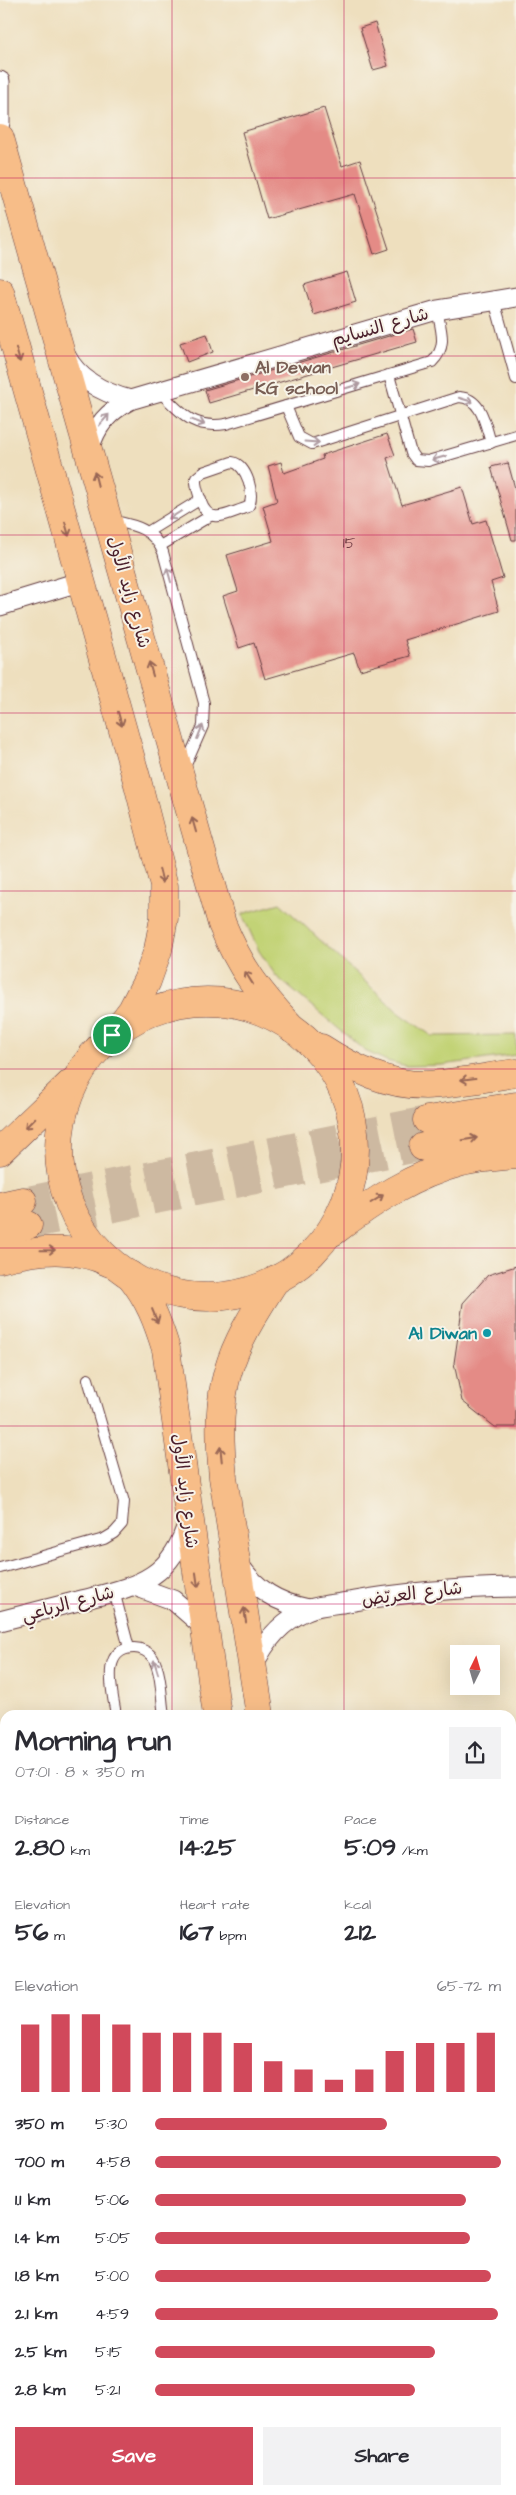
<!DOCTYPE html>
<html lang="en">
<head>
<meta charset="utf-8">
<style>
  :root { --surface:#fff; --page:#f2f2f3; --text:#2b2b33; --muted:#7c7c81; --accent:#d1495b }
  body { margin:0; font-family:"Architects Daughter","Playpen Sans Arabic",sans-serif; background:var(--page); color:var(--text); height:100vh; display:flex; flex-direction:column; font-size:19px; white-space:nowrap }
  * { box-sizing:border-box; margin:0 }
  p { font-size:16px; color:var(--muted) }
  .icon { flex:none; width:28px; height:28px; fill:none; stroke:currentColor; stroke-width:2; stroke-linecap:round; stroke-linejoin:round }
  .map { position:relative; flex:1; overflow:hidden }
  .panel { position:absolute; left:0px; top:1710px; width:516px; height:785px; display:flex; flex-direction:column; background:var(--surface); border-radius:15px 15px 0 0; box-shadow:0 5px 20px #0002 }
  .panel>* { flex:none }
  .needle { width:32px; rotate:5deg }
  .controls { position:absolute; left:450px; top:1645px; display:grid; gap:10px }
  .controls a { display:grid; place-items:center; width:50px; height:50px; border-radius:0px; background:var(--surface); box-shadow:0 5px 20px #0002; font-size:25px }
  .pin { position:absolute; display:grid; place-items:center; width:42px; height:42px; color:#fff; margin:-21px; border:2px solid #fff; border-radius:50%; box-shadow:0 1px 5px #0007 }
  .round { display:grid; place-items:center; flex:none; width:52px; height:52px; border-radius:0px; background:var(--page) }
  .summary { display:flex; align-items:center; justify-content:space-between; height:85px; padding:0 15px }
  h1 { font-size:28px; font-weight:700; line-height:38px }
  .metrics { display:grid; grid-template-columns:repeat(3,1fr); gap:8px; height:85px; padding:5px 15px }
  .metrics div { display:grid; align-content:center }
  .metrics b { font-size:25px; font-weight:700 }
  .metrics small { font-size:14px; font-weight:400 }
  .metrics p { font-size:14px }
  .chart { height:140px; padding:10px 15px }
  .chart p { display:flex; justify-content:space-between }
  .chart svg { width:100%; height:90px; margin-top:5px; stroke:var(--accent); stroke-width:6 }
  .primary-button { display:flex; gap:10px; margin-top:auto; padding:10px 15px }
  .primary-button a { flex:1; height:58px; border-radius:0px; background:var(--accent); color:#fff; font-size:20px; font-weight:700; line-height:58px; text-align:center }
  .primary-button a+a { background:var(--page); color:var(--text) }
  ul { padding:0 15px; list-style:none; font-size:16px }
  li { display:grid; grid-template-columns:80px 60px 1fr; align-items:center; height:38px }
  li i { height:12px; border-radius:6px; background:var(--accent) }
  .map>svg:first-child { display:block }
  .green { fill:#c2d376; stroke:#867950 }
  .building { fill:#e48b86 }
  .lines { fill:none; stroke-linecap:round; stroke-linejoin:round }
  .highway-tunnel { stroke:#cdb9a1; stroke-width:28; stroke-dasharray:28 14; stroke-linecap:butt }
  .lane-casing { stroke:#633c41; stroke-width:12 }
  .street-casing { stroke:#633c41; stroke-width:21 }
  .primary-casing { stroke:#633c41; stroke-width:29 }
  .highway-casing { stroke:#633c41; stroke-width:29 }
  .lane { stroke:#fff; stroke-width:10 }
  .street { stroke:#fff; stroke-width:19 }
  .primary { stroke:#f7bd88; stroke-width:28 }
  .highway { stroke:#f7bd88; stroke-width:28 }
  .oneway { stroke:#986655 }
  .oneway2 { stroke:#ae9aa0 }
  .grid { fill:none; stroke:#c2185b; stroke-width:1; stroke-opacity:0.55 }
  .education-dot { fill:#8d6e63; stroke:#f7f3e8; stroke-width:2 }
  .culture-dot { fill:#0f9aa8; stroke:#f7f3e8; stroke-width:2 }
  .labels { text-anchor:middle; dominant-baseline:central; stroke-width:4; stroke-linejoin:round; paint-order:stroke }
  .number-label { font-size:15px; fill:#703a42 }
  .street-label { font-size:18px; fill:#4a1f2b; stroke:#f7f3e8 }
  .education-label { font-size:18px; font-weight:bold; fill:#785e54; stroke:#f7f3e8; text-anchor:start }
  .culture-label { font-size:18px; font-weight:bold; fill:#0d838f; stroke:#f7f3e8; text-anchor:end }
</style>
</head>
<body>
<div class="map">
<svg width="516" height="2495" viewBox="0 0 516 2495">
  <rect width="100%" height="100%" fill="#f7f3e8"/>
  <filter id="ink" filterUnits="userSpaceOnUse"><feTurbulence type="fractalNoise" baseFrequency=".02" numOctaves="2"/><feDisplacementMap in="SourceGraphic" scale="10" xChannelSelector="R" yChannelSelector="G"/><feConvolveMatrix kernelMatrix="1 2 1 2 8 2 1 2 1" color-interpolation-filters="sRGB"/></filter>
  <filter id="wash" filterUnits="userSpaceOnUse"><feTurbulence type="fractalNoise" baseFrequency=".0096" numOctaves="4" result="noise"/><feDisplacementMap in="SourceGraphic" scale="20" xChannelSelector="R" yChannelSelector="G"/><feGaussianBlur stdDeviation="1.12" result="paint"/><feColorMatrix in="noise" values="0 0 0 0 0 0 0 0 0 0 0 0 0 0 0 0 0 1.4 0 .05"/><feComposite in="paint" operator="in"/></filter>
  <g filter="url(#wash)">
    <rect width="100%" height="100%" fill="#eedfbe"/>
    <!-- green -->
    <polygon class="green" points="280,903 398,1012 432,1036 516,1035 516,1055 442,1065 407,1066 387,1061 365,1051 276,976 259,951 242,914"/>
    <g id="blocks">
      <!-- building -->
      <g class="building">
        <polygon points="375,23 388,66 373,70 360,28"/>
        <polygon points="324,108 342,166 360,160 389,249 374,254 355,194 267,219 242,132"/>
        <polygon points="347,272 356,302 314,315 304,285"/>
        <polygon points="413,329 417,342 209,403 205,390"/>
        <polygon points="207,334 213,352 187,362 180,343"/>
        <polygon points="387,434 395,455 387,458 402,505 462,487 473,524 486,520 503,578 491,582 499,611 405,640 410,656 360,670 354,653 265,679 254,643 239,648 223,596 238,591 227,555 273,541 263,506 277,501 268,466 281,462 284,473 323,459 322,455"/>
        <polygon points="508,463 516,492 516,540 512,540 491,467"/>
        <polygon points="516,1266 516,1427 495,1427 462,1401 454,1363 463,1303 488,1275"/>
      </g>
    </g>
  </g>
  <g filter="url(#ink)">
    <use href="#blocks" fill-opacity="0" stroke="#633c41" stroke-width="1"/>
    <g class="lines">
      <!-- highway-tunnel -->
      <g class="highway-tunnel">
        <polyline points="23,1201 427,1120"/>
        <polyline points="28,1225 423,1147"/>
      </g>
      <!-- lane casing -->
      <g class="lane-casing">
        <g id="lane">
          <polyline points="494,300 516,379"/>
          <polyline points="389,375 411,453 416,460 428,461 516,435"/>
          <path d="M 160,392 C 182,414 193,429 226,424 L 432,362 C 448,347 441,330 437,310"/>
          <path d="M 286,406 L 299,437 L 312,444 L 459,397 C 482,398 485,424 491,443"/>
          <path d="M 232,462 C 247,464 256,496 248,507 C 228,513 210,527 201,502 C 199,494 195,486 196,478 L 203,472 Z"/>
          <path d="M 110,520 C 133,525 152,527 163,552 L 204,703 L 203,726 L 184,769"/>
          <polyline points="149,531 201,499"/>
          <polyline points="160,546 210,516"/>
          <polyline points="0,1568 104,1539 114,1533 122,1524 124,1502 88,1379"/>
          <polyline points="114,1591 129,1648"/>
          <path d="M 116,1715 C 113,1694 99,1648 134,1648 C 141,1648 149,1652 153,1658 C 162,1673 161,1698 164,1715"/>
        </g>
      </g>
      <!-- street casing -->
      <g class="street-casing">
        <g id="street">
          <polyline points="0,81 0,123"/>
          <path d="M 66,356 C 79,381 104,393 130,400"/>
          <path d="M 89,450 C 96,425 108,412 130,400 L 437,310 L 516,297"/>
          <polyline points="0,606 82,581"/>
          <path d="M 238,1563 C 256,1590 277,1603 309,1609"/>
          <polyline points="135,1586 173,1600 204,1627"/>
          <path d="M 0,1621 C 27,1614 54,1607 82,1600 C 135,1586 171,1581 188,1521"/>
          <path d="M 253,1667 C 264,1642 282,1621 307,1610 C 319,1605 336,1604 349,1602 C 404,1592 459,1588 516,1587"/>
          <polyline points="0,2283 5,2283"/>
        </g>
      </g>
      <!-- primary casing -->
      <g class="primary-casing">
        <g id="primary">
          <path d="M 0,138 L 222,924 C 240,968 259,993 292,1028"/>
          <polyline points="0,292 138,784 164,886 164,918 158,950 147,981 132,1010 119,1027"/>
          <circle cx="207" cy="1149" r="148"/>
          <path d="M 321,1048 C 352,1068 386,1085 425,1085 C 455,1084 486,1077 516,1073"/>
          <polyline points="0,1151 71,1083"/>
          <path d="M 333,1232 C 373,1201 413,1175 462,1162 C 479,1158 498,1157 516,1155"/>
          <path d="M 0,1259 C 38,1249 74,1245 110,1263"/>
          <path d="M 130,1275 C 149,1299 157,1320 166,1349 L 217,1715"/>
          <path d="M 260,1715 L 223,1477 C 214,1386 227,1354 276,1279"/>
          <polyline points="327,2490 328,2495"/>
          <polyline points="371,2490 371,2495"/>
        </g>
      </g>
      <!-- highway casing -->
      <g class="highway-casing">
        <g id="highway">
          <polyline points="427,1120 516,1106"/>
          <polyline points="423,1147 516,1132"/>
          <polyline points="0,1206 23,1201"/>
          <polyline points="0,1231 28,1225"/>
        </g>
      </g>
      <!-- lane -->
      <use href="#lane" class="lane"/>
      <!-- street -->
      <use href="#street" class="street"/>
      <!-- primary -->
      <use href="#primary" class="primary"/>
      <!-- highway -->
      <use href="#highway" class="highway"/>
    </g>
    <!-- one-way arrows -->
    <defs><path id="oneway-shaft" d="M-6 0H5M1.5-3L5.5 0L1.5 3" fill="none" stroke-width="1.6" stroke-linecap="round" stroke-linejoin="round" transform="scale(1.25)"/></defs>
    <g class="oneway">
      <use href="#oneway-shaft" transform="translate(18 355) rotate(74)"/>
      <use href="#oneway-shaft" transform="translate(96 479) rotate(-104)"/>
      <use href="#oneway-shaft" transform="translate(67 529) rotate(74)"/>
      <use href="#oneway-shaft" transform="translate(151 669) rotate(-106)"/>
      <use href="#oneway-shaft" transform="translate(120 719) rotate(74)"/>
      <use href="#oneway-shaft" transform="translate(194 825) rotate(-106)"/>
      <use href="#oneway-shaft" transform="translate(161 876) rotate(76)"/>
      <use href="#oneway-shaft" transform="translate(249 978) rotate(-122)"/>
      <use href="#oneway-shaft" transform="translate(468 1079) rotate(173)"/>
      <use href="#oneway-shaft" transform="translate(30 1123) rotate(135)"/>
      <use href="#oneway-shaft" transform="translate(470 1139) rotate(-9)"/>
      <use href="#oneway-shaft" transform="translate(377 1199) rotate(-32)"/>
      <use href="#oneway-shaft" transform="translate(48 1250) rotate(-1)"/>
      <use href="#oneway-shaft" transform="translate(155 1316) rotate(67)"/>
      <use href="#oneway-shaft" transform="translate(221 1454) rotate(-96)"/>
      <use href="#oneway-shaft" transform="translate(197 1580) rotate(82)"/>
      <use href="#oneway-shaft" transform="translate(245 1615) rotate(-98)"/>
    </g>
    <g class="oneway2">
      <use href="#oneway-shaft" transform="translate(353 386) rotate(-17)"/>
      <use href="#oneway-shaft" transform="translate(466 400) rotate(17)"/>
      <use href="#oneway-shaft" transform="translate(104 420) rotate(-49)"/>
      <use href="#oneway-shaft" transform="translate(198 422) rotate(21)"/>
      <use href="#oneway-shaft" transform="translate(312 442) rotate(4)"/>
      <use href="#oneway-shaft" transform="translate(439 458) rotate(164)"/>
      <use href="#oneway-shaft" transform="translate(175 515) rotate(148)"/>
      <use href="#oneway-shaft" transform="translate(169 575) rotate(-106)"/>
      <use href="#oneway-shaft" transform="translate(200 732) rotate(-68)"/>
      <use href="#oneway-shaft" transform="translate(156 1667) rotate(-107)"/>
    </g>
  </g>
  <!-- grid -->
  <path class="grid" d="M 172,0 L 172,1715M 344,0 L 344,1715M 0,178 L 516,178M 0,356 L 516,356M 0,535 L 516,535M 0,713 L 516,713M 0,891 L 516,891M 0,1069 L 516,1069M 0,1248 L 516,1248M 0,1426 L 516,1426M 0,1604 L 516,1604M 0,1782 L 5,1782M 511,1782 L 516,1782M 0,1960 L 5,1960M 511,1960 L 516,1960M 0,2139 L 5,2139M 511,2139 L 516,2139M 0,2317 L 5,2317M 511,2317 L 516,2317M 172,2490 L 172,2495M 344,2490 L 344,2495"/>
  <!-- markers -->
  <circle class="education-dot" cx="245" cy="377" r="5"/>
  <circle class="culture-dot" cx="487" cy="1333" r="5"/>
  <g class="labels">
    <!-- number labels -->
    <g class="number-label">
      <text x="349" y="543">15</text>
    </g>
    <!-- street labels -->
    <g class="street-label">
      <text transform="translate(380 327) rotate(-16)">شارع النسايم</text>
      <text transform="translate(129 592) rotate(74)">شارع زايد الأول</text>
      <text transform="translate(185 1491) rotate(83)">شارع زايد الأول</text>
      <text transform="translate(412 1594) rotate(-7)">شارع العريّض</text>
      <text transform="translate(68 1604) rotate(-15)">شارع الرباعي</text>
    </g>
    <!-- education labels -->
    <g class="education-label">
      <text x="255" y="367">Al Dewan<tspan x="255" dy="21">KG school</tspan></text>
    </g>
    <!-- culture labels -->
    <g class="culture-label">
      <text x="477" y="1333">Al Diwan</text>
    </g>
  </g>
</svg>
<div class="controls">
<a><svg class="needle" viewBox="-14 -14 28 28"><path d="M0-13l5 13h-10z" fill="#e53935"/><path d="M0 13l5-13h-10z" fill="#7c7c81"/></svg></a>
</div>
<div class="pin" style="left:112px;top:1035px;background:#1e9e55"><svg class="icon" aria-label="arrive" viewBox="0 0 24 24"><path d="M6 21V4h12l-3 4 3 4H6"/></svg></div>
<section class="panel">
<div class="summary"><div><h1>Morning run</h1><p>07:01 · 8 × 350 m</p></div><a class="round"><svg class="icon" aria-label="share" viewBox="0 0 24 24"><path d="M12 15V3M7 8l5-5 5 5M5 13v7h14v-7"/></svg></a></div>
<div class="metrics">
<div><p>Distance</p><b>2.80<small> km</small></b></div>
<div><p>Time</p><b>14:25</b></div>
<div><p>Pace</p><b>5:09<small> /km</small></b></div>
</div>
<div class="metrics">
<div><p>Elevation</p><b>56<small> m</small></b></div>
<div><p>Heart rate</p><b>167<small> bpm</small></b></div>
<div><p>kcal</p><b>212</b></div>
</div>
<div class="chart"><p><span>Elevation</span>65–72 m</p>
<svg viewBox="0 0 160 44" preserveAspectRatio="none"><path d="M5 44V11M15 44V6M25 44V6M35 44V11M45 44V15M55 44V15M65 44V15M75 44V20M85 44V29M95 44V33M105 44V38M115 44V33M125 44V24M135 44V20M145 44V20M155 44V15"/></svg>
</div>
<ul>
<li><b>350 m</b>5:30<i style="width:67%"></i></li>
<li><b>700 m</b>4:58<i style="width:100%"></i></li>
<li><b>1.1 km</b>5:06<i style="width:90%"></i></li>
<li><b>1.4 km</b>5:05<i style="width:91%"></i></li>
<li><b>1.8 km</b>5:00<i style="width:97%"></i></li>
<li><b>2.1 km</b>4:59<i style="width:99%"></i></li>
<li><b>2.5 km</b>5:15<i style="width:81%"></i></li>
<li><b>2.8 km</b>5:21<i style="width:75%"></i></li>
</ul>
<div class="primary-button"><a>Save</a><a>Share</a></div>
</section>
</div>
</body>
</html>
